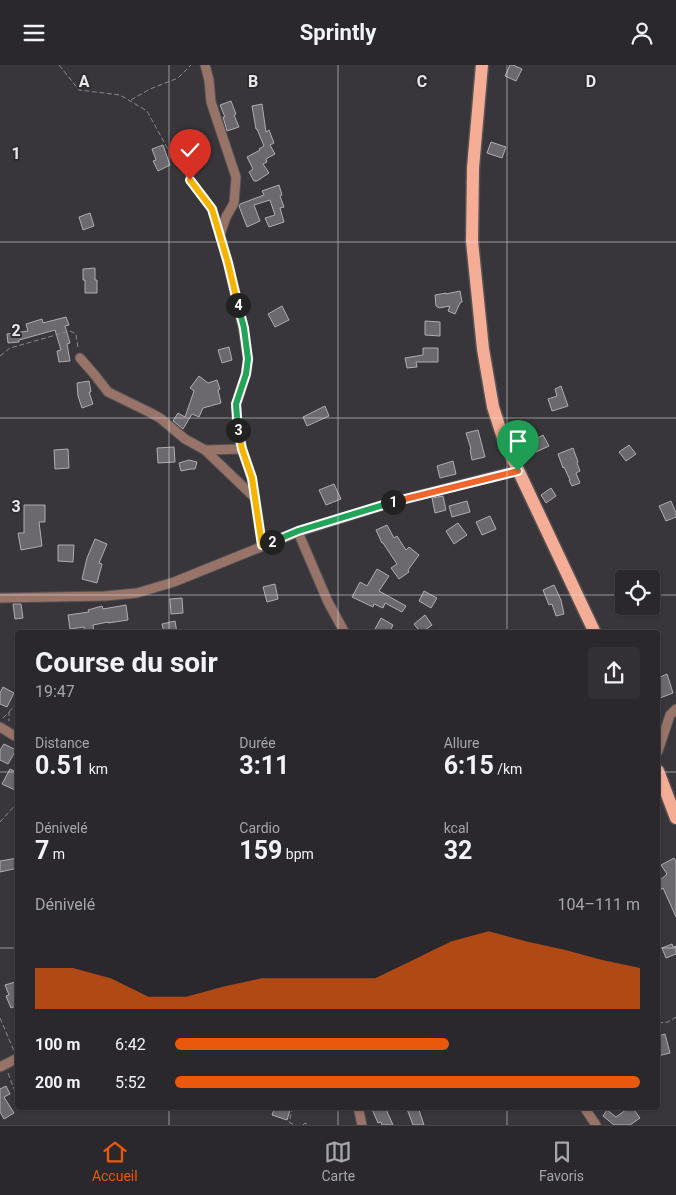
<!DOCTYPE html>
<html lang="fr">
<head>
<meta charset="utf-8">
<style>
  :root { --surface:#2a282c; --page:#323034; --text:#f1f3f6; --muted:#a5a6a9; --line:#464448; --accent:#ea580c }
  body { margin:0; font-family:Roboto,sans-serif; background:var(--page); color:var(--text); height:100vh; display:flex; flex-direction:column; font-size:19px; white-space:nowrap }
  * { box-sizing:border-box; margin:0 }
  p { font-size:16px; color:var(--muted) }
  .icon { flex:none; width:28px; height:28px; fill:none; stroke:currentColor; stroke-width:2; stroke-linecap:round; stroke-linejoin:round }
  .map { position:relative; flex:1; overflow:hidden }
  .details { position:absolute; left:15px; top:565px; width:645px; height:480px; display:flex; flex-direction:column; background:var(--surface); border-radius:5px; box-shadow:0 1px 4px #0004,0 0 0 1px var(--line) }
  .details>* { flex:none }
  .buttons { position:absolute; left:615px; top:505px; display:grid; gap:10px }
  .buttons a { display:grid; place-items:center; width:45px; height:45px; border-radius:5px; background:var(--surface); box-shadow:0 1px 4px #0004,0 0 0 1px var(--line); font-size:25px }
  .pin { position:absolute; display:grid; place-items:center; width:42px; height:42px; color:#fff; margin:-51px -21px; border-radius:50% 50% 50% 0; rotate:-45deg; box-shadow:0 0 5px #0007 }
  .pin .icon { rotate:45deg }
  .km { position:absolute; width:25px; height:25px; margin:-12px; border-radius:50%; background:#222; color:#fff; font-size:14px; line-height:25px; text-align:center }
  .round { display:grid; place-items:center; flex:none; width:52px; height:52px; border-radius:5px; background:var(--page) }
  .overview { display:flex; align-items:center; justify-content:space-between; height:85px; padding:0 20px }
  h1 { font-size:28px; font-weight:700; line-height:38px }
  .figures { display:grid; grid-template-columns:repeat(3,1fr); gap:8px; height:85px; padding:5px 20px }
  .figures div { display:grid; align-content:center }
  .figures b { font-size:25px; font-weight:700 }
  .figures small { font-size:14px; font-weight:400 }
  .figures p { font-size:14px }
  .chart { height:140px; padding:10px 20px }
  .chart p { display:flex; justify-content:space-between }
  .chart svg { width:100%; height:90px; margin-top:5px; fill:var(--accent); opacity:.7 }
  ul { padding:0 20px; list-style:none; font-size:16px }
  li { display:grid; grid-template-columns:80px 60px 1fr; align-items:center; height:38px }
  li i { height:12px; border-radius:6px; background:var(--accent) }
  header { display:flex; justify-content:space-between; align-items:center; height:65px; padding:0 20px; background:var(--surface); font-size:22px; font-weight:700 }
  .dock { display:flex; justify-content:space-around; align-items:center; height:70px; border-top:1px solid var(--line); background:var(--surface); font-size:14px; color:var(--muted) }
  .dock a { display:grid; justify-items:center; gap:2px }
  .dock .selected { color:var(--accent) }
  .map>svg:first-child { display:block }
  .building { fill:#6c696e; stroke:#afadb2 }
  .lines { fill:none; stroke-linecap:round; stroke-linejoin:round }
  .street-casing { stroke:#545256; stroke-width:11 }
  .primary-casing { stroke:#545256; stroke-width:15 }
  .path { stroke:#89878b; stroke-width:1; stroke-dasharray:5 2.5; stroke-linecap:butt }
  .street { stroke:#977368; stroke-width:9 }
  .primary { stroke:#f6ad95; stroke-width:12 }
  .split-1-casing { stroke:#fff; stroke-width:10 }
  .split-2-casing { stroke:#fff; stroke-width:10 }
  .split-3-casing { stroke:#fff; stroke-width:10 }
  .split-4-casing { stroke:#fff; stroke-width:10 }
  .split-5-casing { stroke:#fff; stroke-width:10 }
  .split-1 { stroke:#f0652b; stroke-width:6 }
  .split-2 { stroke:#22a559; stroke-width:6 }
  .split-3 { stroke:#f5b400; stroke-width:6 }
  .split-4 { stroke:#22a559; stroke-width:6 }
  .split-5 { stroke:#f5b400; stroke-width:6 }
  .grid { fill:none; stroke:#e8e7ea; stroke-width:1; stroke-opacity:0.55 }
  .grid-label { font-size:16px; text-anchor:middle; font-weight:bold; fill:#e8e7ea; stroke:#2e2c30; stroke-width:4; stroke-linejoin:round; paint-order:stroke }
</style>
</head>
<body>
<header><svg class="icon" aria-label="menu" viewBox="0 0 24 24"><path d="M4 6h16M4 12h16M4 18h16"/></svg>Sprintly<svg class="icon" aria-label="person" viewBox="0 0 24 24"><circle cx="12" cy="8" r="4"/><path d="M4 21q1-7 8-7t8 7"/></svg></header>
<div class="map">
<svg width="676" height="1060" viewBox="0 0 676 1060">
  <rect width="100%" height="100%" fill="#38363a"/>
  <!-- building -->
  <g class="building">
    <polygon points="510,0 513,0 522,4 516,16 505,11"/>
    <polygon points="231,36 236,49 234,50 239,62 227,66 223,52 225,52 220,40"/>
    <polygon points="262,39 266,67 269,65 274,78 270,80 275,89 266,94 267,97 263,99 269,108 257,116 254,116 249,107 253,104 247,92 260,85 259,84 264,81 257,64 256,64 252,41"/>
    <polygon points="491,77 506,82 502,93 487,88"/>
    <polygon points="163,80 170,100 158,106 153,96 156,95 152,84"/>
    <polygon points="279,120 282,130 280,131 284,142 280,143 284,157 269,162 265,153 275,150 270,135 254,140 260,156 247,162 239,141 240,139 264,130 262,126"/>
    <polygon points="90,148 94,161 83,165 79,152"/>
    <polygon points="95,203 95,215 97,215 97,228 85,228 85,215 83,215 83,204"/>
    <polygon points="460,226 462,237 460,238 455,249 448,246 450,241 439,243 436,241 435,230 446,228 446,229"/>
    <polygon points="282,241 289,255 275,262 268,249"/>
    <polygon points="66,252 69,260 65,261 70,278 67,279 70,296 59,297 57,286 61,285 55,265 19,275 19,277 8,278 7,269 28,266 26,259 42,254 43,258"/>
    <polygon points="425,256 440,257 440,271 425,270"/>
    <polygon points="229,282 232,295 222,298 218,285"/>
    <polygon points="423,283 438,283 438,297 416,297 417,302 407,303 405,293 423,290"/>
    <polygon points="199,311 208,318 217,315 220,324 218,325 221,338 203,343 199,352 192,349 183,364 173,356 178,348 185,352 194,326 190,323"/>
    <polygon points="89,316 91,327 89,327 93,339 82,343 78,331 77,318"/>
    <polygon points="561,321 568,341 552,346 548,334 557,331 555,324"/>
    <polygon points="325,341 329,351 307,361 303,352"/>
    <polygon points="478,365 485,392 472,395 470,385 471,384 466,368"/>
    <polygon points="543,370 549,381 536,387 531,377"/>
    <polygon points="629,380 636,389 626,396 619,387"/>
    <polygon points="174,382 175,397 158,398 157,383"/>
    <polygon points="573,383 578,397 577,398 580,406 576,408 580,418 572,421 569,415 570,415 564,402 563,403 558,389"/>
    <polygon points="68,384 69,403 55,404 54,385"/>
    <polygon points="189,395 197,397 195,404 191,404 181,406 179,398"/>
    <polygon points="453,396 456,409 440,413 437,401"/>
    <polygon points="334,419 341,434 326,440 319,425"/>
    <polygon points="551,423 556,431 546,438 541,430"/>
    <polygon points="443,431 446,445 435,448 432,433"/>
    <polygon points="467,436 470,447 452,452 449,441"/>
    <polygon points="671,436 676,448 676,452 666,456 659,441"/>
    <polygon points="24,440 45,440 45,457 39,457 42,481 21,485 18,468 24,468"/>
    <polygon points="490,451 496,464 482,470 476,457"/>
    <polygon points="458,458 467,470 454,479 446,466"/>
    <polygon points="387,460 394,473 397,471 406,485 409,482 419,490 408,505 409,507 399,514 391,503 397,499 383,478 382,478 376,465"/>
    <polygon points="95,474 107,479 99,498 102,499 97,518 82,514 87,493"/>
    <polygon points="58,480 74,480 73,497 58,496"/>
    <polygon points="377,504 389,511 379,526 406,541 402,547 385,538 383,543 374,539 373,542 352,532 360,517 367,521"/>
    <polygon points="275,519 278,534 267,537 263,522"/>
    <polygon points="554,520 561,535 564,549 556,551 552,539 549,540 543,525"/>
    <polygon points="424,526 437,533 431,543 419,536"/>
    <polygon points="182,533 183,548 171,549 170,534"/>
    <polygon points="13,539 21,539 23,553 15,554"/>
    <polygon points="126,540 128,555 108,558 108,557 93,560 94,568 85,568 84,562 70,564 68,550 89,547 88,545 102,541 103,544"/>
    <polygon points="425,550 432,560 421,568 414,559"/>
    <polygon points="381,553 393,560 389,568 382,568 375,564"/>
    <polygon points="175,556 177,568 164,568 162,559"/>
    <polygon points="667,609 673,628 660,633 658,625 658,613"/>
    <polygon points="3,622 14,628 7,642 0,639 0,628"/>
    <polygon points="4,679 16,685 8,699 0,695 0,685"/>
    <polygon points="10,704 18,708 18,721 15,725 2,719"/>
    <polygon points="18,793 18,803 0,807 0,796"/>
    <polygon points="674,793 676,796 676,852 663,823 658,827 658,817 667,809 661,800"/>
    <polygon points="672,879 673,882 676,881 676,889 666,893 662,883"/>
    <polygon points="15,917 18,924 18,940 11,943 6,931 9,930 5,920"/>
    <polygon points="665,969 670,988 658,991 658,971"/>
    <polygon points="6,1021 10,1029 4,1032 14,1048 4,1054 0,1047 0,1024"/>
    <polygon points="275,1042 291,1042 287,1055 272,1050"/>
    <polygon points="371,1042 385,1042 393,1060 382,1060 381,1057 378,1058"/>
    <polygon points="411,1042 418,1042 424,1060 413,1060 407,1044"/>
    <polygon points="630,1042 632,1042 640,1053 630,1060 614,1060 603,1051 607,1045 616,1052"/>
  </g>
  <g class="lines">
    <!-- street casing -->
    <g class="street-casing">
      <g id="street">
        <polyline points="205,0 209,15 211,37 236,112 234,138 226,152 220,170 228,198 243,263 248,294 246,309 236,339 237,359 242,384 252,413 262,480"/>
        <polyline points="80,293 94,309 108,327 151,348 160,353 185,374 205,385 255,433"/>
        <polyline points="205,385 242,384"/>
        <polyline points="298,467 328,537 345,568"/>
        <polyline points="0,533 105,531 137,528 174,517 298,467 393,437 518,405"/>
        <polyline points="0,662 18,673"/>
        <polyline points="658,686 670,650 676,644"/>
        <polyline points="0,1002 18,993"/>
        <polyline points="358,1042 362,1060"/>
        <polyline points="584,1042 596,1060"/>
      </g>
    </g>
    <!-- primary casing -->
    <g class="primary-casing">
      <g id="primary">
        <polyline points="482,0 473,103 472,176 483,284 493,342 503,373 595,568"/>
        <polyline points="658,706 676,753"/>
      </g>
    </g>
    <!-- path -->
    <g class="path">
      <polyline points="59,0 79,25 120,30 147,46 175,97 212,144 216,155"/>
      <polyline points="131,35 150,24 178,13 191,0"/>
      <polyline points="0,291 10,283 70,266 76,269 78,283"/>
      <polyline points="9,647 18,636"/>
      <polyline points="3,653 9,647 9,656"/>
      <polyline points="0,757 18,737"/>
      <polyline points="0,953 14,986"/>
      <polyline points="658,958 668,957 676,952"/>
      <polyline points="8,1008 14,1024 18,1029"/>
      <polyline points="293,1042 289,1057 294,1060"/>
      <polyline points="303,1060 305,1058 309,1060"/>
    </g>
    <!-- street -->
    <use href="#street" class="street"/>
    <!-- primary -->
    <use href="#primary" class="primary"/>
  </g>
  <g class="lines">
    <!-- split-1 casing -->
    <g class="split-1-casing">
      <polyline id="split-1" points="393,437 518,406"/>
    </g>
    <!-- split-2 casing -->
    <g class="split-2-casing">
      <polyline id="split-2" points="272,477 298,466 393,437"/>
    </g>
    <!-- split-3 casing -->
    <g class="split-3-casing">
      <polyline id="split-3" points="238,365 242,384 252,413 262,480 272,477"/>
    </g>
    <!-- split-4 casing -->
    <g class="split-4-casing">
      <polyline id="split-4" points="238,240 244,263 248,294 246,309 236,339 238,365"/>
    </g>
    <!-- split-5 casing -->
    <g class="split-5-casing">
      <polyline id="split-5" points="190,115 212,144 228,198 238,240"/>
    </g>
    <!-- split-1 -->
    <use href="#split-1" class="split-1"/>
    <!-- split-2 -->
    <use href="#split-2" class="split-2"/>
    <!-- split-3 -->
    <use href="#split-3" class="split-3"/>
    <!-- split-4 -->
    <use href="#split-4" class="split-4"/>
    <!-- split-5 -->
    <use href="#split-5" class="split-5"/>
  </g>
  <!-- grid -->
  <path class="grid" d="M 169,0 L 169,568M 338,0 L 338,568M 507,0 L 507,568M 0,177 L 676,177M 0,353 L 676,353M 0,530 L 624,530M 651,530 L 676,530M 0,707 L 18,707M 658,707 L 676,707M 0,883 L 18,883M 658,883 L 676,883M 169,1042 L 169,1060M 338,1042 L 338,1060M 507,1042 L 507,1060"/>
  <g class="grid-label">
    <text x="84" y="22">A</text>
    <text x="253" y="22">B</text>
    <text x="422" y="22">C</text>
    <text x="591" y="22">D</text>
    <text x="16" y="94">1</text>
    <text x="16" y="271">2</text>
    <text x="16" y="447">3</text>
  </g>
</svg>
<div class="buttons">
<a><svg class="icon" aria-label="locate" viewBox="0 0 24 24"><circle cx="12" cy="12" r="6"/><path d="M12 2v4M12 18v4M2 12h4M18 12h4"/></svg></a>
</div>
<div class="pin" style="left:518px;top:406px;background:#1e9e55"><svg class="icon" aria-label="arrive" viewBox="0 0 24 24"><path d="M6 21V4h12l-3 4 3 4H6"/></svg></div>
<div class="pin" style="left:190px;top:115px;background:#d93025"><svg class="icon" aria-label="check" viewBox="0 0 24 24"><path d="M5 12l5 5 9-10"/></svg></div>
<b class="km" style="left:393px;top:437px">1</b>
<b class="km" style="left:272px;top:477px">2</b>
<b class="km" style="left:238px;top:365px">3</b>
<b class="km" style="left:238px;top:240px">4</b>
<section class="details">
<div class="overview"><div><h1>Course du soir</h1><p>19:47</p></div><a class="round"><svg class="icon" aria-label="share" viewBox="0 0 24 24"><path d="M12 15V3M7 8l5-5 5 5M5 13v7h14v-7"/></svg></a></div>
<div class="figures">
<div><p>Distance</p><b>0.51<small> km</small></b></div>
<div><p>Durée</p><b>3:11</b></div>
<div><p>Allure</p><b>6:15<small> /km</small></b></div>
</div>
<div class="figures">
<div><p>Dénivelé</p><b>7<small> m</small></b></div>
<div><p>Cardio</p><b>159<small> bpm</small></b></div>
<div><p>kcal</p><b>32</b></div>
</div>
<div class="chart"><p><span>Dénivelé</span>104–111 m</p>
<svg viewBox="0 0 160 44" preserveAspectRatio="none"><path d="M0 44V24L10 24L20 29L30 38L40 38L50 33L60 29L70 29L80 29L90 29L100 20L110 11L120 6L130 11L140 15L150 20L160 24V44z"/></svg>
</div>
<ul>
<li><b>100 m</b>6:42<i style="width:59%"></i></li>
<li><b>200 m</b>5:52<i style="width:100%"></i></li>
</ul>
</section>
</div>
<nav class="dock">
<a class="selected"><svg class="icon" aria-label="home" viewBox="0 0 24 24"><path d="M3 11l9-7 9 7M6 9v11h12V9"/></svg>Accueil</a>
<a><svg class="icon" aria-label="map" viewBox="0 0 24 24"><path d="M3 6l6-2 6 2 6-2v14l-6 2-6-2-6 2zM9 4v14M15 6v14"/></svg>Carte</a>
<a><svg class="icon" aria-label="saved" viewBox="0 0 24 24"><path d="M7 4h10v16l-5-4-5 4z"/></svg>Favoris</a>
</nav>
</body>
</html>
